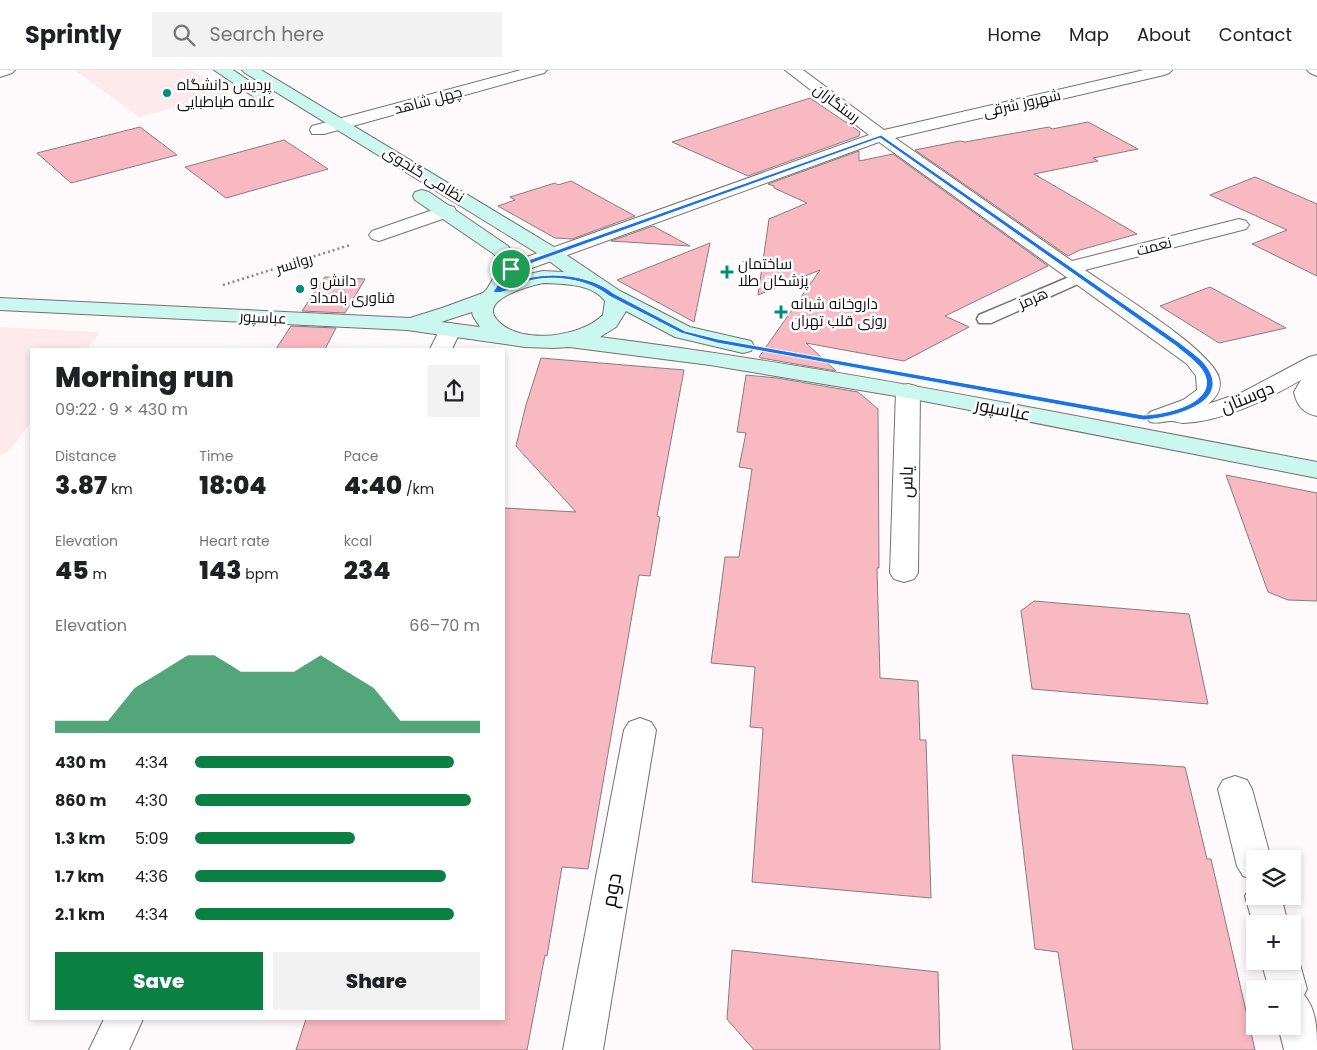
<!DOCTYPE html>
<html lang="en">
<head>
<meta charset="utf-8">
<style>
  :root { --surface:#fff; --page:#f2f2f2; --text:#202124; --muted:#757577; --line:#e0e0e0; --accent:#0b8043 }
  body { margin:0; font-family:Poppins,Cairo,sans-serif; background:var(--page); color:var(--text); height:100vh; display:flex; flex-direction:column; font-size:19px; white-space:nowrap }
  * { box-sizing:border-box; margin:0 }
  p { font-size:16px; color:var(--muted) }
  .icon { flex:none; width:28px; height:28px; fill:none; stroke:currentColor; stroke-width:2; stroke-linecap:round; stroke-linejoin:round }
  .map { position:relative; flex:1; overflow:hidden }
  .sheet { position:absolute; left:30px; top:278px; width:475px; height:672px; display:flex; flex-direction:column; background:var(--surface); border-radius:0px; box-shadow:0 2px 8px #0003 }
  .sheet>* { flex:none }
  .fabs { position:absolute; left:1246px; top:780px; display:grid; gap:10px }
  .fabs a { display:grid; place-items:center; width:55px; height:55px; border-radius:0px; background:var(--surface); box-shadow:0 2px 8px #0003; font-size:25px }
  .pin { position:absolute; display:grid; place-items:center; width:42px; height:42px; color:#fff; margin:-21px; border:2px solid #fff; border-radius:50%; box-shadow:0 1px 5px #0007 }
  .round { display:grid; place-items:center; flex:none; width:52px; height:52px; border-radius:0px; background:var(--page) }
  .overview { display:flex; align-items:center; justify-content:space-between; height:85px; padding:0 25px }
  h1 { font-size:28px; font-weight:800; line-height:38px }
  .figures { display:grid; grid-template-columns:repeat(3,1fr); gap:8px; height:85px; padding:5px 25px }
  .figures div { display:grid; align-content:center }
  .figures b { font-size:25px; font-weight:800 }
  .figures small { font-size:14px; font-weight:400 }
  .figures p { font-size:14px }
  .chart { height:140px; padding:10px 25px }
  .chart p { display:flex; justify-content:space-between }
  .chart svg { width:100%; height:90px; margin-top:5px; fill:var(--accent); opacity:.7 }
  .action { display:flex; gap:10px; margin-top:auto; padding:10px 25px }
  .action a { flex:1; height:58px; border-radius:0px; background:var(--accent); color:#fff; font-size:20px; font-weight:800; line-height:58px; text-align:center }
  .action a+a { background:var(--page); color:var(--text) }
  ul { padding:0 25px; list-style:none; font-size:16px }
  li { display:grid; grid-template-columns:80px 60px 1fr; align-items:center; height:38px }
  li i { height:12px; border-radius:6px; background:var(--accent) }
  header { display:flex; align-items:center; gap:30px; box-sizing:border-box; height:70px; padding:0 25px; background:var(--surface); border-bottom:1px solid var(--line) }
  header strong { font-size:24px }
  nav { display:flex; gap:28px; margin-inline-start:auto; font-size:18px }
  .search { width:350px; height:45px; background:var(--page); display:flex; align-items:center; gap:12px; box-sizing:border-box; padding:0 18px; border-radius:0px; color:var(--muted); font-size:19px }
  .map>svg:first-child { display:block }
  .built { fill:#fdeaec }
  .building { fill:#f9b9c2; stroke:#867d7e }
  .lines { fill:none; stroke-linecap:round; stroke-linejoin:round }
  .lane-casing { stroke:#776f70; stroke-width:3 }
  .street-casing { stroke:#776f70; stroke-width:2 }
  .secondary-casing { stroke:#776f70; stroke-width:2 }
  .path { stroke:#898586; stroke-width:2.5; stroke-dasharray:2 3; stroke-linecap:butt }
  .lane { fill:#fff; fill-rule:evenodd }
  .street { fill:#fff; fill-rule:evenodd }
  .secondary { fill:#caf7ee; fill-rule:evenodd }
  .route { fill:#1a73e8; stroke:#fff; fill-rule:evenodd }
  .poi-dot { fill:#008e78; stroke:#fff; stroke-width:2 }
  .labels { text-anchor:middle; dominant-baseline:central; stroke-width:5; stroke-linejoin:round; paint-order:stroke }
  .far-poi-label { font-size:15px; fill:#0e0b0b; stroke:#fff; text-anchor:start }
  .far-street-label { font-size:15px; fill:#0e0b0b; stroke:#fff }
  .street-label { font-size:18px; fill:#0e0b0b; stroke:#fff }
  .near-street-label { font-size:21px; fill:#0e0b0b; stroke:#fff }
</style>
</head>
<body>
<header>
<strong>Sprintly</strong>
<div class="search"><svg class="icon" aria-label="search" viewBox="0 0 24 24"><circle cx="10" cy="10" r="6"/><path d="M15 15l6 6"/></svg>Search here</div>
<nav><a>Home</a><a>Map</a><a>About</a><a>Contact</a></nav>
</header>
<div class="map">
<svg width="1317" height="980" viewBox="0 0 1317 980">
  <rect width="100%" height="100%" fill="#fefafb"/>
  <!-- built -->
  <g class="built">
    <polygon points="75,0 191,0 229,24 139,47"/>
    <polygon points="0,257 100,262 87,279 31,279 31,352 9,381 0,385"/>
  </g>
  <!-- building -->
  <g class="building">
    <polygon points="810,28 860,62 859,66 748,106 672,72"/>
    <polygon points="1088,52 1138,79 1093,88 1098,91 1034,104 1137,164 1080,180 1068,186 915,80 960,71 965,72 1049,57 1052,59"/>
    <polygon points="140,57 177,85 71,113 37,83"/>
    <polygon points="284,70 328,99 226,128 185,97"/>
    <polygon points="859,81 859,91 893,84 1048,196 945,246 969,257 904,291 806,273 836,301 761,288 759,287 820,200 758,225 769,149 807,133 774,118 774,116 768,114"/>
    <polygon points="1255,107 1317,134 1317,206 1252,174 1287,160 1210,125"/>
    <polygon points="571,111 635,146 572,169 555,168 498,136 515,130 510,127 555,113 558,115"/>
    <polygon points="653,156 690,176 611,171"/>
    <polygon points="710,173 694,252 617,210"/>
    <polygon points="325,207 365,209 345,243 302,241"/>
    <polygon points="1210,217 1286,258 1219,273 1160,236"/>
    <polygon points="291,256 336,258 325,279 276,279"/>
    <polygon points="541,288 684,300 657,446 660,447 650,506 639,505 588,799 562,797 547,886 545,885 527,980 296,980 306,949 504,949 504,438 576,442 516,376 526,335"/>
    <polygon points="746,305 777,308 858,322 878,339 879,498 877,498 880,608 918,611 920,670 926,670 931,828 752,812 763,658 750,657 755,597 711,593 725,487 739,487 752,399 739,397 746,363 737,362"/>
    <polygon points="1226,405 1317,423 1317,531 1288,530 1268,522"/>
    <polygon points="1034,531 1189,544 1208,634 1032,619 1021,541"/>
    <polygon points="1012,685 1185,697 1207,789 1211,789 1255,980 1073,980 1058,882 1035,879"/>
    <polygon points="732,880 938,902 940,980 754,980 727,949"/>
  </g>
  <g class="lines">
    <!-- lane casing -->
    <g class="lane-casing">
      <polygon id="lane" points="1081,202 1087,204 1089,207 1087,210 991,253 979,253 977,249 979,245"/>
    </g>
    <!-- street casing -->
    <g class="street-casing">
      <g id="street">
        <polygon points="0,0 15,0 12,3 0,7"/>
        <polygon points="521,0 547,0 544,3 324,64 312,64 310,60 312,56"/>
        <path d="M 785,0 L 803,0 L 884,60 L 1144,0 L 1172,0 L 1169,3 L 1164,5 L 895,68 L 1072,191 L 1239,149 L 1246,151 L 1249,155 L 1246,159 L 1085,200 C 1112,219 1212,280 1219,308 C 1222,319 1217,327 1208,334 L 1243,322 L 1309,287 L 1317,285 L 1317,346 C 1303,343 1297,336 1294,322 L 1301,310 C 1266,330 1224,351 1183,353 C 1179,353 1175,351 1172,351 C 1163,351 1159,354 1150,352 L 1146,347 L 1150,342 L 1183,330 L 1197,320 L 1196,306 L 1187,294 L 879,72 L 518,203 L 511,205 L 504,203 L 501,199 L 504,195 L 869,65 Z"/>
        <polygon points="1307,0 1317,0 1317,6 1310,3"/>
        <polygon points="447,135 454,137 456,141 454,145 379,171 372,169 369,165 372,161"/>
        <polygon points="450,253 458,255 461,260 452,279 430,279 442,255"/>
        <polygon points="908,314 916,316 920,321 918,503 914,509 904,512 894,509 890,503 896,321 900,316"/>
        <polygon points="640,648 651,652 656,660 603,980 563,980 624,660 629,652"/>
        <polygon points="1235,706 1247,710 1252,719 1271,789 1255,789 1255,810 1243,806 1237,796 1218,719 1223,710"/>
        <polygon points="1255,814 1255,826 1281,826 1288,854 1255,854 1255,861 1245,826 1250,816"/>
        <path d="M 1292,879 L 1299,891 L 1307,919 L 1304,925 C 1317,940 1317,961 1317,980 L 1284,980 L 1278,956 L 1292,956 L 1292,919 L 1269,919 L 1261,891 L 1292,891 Z"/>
        <polygon points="104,949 143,949 129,980 89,980"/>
      </g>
    </g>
    <!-- secondary casing -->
    <g class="secondary-casing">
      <g id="secondary">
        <polygon points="214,0 233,0 271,26 269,29 257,29"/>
        <path d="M 242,0 L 261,0 L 559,180 L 620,221 L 690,257 L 751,271 L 754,276 L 751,281 L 743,283 L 675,267 L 626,241 L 616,257 L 600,267 C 841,298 1079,347 1317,392 L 1317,408 L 908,328 L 710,295 L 569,277 L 554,278 L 525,277 L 407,260 L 0,240 L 0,228 L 410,248 L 442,238 L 483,223 L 487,219 L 502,194 L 494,184 L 415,130 L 413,126 L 415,122 L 422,120 L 429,122 L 508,176 L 522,194 L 515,207 L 543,201 L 564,202 L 545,188 L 245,3 ZM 543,213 C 564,214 591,213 605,231 L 603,245 C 581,267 522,275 499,252 C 475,230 529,216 543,213 ZM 472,242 L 473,246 L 480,257 L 441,252 Z"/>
      </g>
    </g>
    <!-- path -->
    <polyline class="path" points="223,215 350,175"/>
    <!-- lane -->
    <use href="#lane" class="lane"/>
    <!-- street -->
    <use href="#street" class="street"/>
    <!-- secondary -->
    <use href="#secondary" class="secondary"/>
  </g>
  <!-- route -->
  <path class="route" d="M 881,65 L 1180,273 C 1191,282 1206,291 1211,304 C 1225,337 1164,349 1143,350 L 717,273 L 681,263 L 609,226 C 588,209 551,204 526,212 C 517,215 501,226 493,222 L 509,197 ZM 880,68 L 1176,276 C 1185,284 1198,292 1204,303 C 1219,334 1162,345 1143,345 L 718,269 L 685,261 L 613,223 C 591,205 551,201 524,209 C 516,211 509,214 502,217 L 513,200 Z"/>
  <!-- markers -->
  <g class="poi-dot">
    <circle cx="167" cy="23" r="5"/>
    <path d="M724.5 194.5h5v5h5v5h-5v5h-5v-5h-5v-5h5z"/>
    <circle cx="300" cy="219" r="5"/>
    <path d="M778.5 234.5h5v5h5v5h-5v5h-5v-5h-5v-5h5z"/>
  </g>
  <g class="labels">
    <!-- far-poi labels -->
    <g class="far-poi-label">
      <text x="177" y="14">پردیس دانشگاه<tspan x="177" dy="17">علامه طباطبایی</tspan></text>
      <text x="738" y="193">ساختمان<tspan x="738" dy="17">پزشکان طلا</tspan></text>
      <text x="310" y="210">دانش و<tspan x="310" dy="17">فناوری بامداد</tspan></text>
      <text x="791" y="233">داروخانه شبانه<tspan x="791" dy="17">روزی قلب تهران</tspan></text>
    </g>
    <!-- far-street labels -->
    <g class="far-street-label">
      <text transform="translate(428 30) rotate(-15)">چهل شاهد</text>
      <text transform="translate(837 33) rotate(37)">رستگاران</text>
      <text transform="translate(1022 33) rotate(-13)">شهروز شرقی</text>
      <text transform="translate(424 104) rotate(32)">نظامی گنجوی</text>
      <text transform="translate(1154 176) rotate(-14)">نعمت</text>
      <text transform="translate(294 193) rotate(-17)">روانسر</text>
      <text transform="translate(1033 228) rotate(-24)">هرمز</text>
      <text transform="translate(263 247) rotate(3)">عباسپور</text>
    </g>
    <!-- street labels -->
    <g class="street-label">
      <text transform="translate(1247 327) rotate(-22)">دوستان</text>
      <text transform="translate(1003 339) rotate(11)">عباسپور</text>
      <text transform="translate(906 412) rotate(-89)">یاس</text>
    </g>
    <!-- near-street labels -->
    <g class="near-street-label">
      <text transform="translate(611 820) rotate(-80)">دوم</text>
    </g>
  </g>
</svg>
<div class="fabs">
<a><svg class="icon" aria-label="layers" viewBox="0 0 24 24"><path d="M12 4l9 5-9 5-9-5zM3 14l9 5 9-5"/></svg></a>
<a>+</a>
<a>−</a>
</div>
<div class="pin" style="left:511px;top:199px;background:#1e9e55"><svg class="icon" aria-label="arrive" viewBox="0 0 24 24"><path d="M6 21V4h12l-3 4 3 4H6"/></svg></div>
<section class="sheet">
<div class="overview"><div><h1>Morning run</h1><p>09:22 · 9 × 430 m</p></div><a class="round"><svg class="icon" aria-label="share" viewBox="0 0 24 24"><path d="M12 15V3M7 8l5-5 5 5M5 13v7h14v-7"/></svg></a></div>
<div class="figures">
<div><p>Distance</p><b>3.87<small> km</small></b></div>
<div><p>Time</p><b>18:04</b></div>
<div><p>Pace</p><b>4:40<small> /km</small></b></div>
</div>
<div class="figures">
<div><p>Elevation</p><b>45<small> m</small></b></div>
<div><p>Heart rate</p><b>143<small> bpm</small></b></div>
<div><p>kcal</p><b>234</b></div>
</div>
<div class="chart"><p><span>Elevation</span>66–70 m</p>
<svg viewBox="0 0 160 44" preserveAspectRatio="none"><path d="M0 44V38L10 38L20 38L30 22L40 14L50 6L60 6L70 14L80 14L90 14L100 6L110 14L120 22L130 38L140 38L150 38L160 38V44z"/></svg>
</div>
<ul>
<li><b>430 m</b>4:34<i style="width:91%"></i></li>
<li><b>860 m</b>4:30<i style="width:97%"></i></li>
<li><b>1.3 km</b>5:09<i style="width:56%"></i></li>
<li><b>1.7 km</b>4:36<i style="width:88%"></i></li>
<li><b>2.1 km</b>4:34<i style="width:91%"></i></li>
</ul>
<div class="action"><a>Save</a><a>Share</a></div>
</section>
</div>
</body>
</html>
